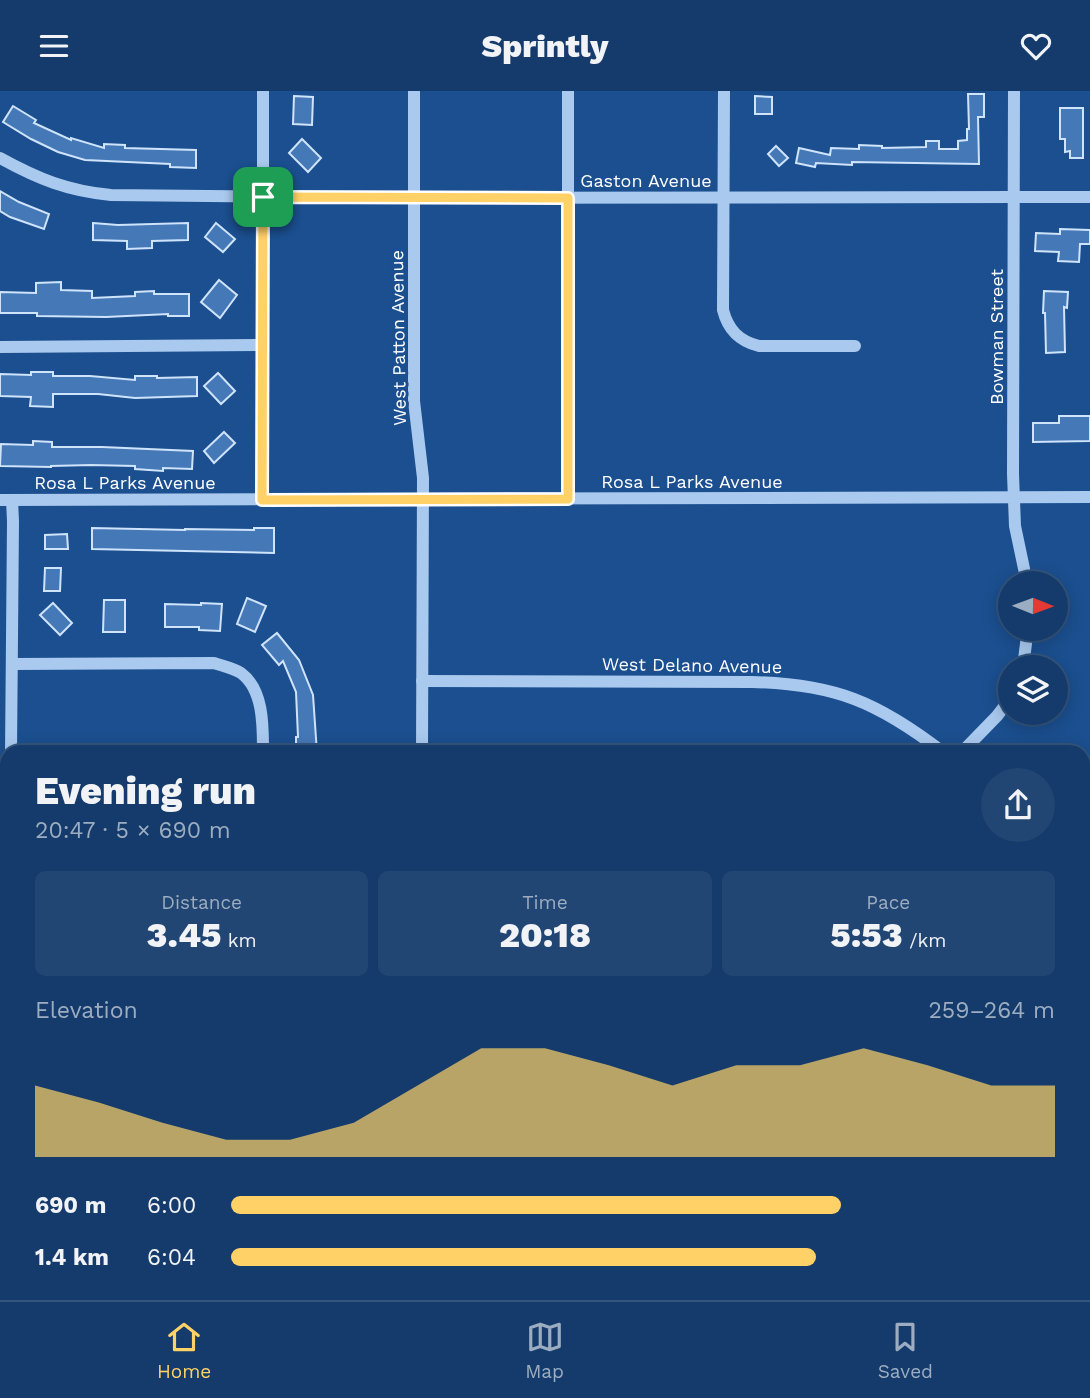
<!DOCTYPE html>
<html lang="en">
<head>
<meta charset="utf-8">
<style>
  :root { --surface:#143b6b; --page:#214673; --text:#f1f3f6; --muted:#9dadc1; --line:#33557e; --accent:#ffd166 }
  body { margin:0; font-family:"Work Sans",sans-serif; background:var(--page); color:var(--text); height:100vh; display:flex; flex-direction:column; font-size:26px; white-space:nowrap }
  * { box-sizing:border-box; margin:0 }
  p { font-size:23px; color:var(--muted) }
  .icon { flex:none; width:38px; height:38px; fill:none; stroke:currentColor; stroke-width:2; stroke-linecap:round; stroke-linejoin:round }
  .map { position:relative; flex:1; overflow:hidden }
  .details { position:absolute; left:0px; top:654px; width:1090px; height:555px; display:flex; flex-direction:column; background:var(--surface); border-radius:21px 21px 0 0; box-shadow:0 4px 18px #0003,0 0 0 2px var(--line) }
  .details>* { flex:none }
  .needle { width:46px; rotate:91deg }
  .buttons { position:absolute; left:998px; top:480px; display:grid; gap:14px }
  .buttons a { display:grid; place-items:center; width:70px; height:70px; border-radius:50%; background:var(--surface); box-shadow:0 4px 18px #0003,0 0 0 2px var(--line); font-size:35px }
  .pin { position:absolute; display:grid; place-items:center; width:60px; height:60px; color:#fff; margin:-30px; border-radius:14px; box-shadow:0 4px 10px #0006 }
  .round { display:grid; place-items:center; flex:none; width:74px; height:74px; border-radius:37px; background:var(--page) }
  .headline { display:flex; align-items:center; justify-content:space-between; height:119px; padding:0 35px }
  h1 { font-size:38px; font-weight:800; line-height:52px }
  .figures { display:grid; grid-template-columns:repeat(3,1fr); gap:10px; height:119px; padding:7px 35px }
  .figures div { display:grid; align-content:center; border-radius:10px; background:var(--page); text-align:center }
  .figures b { font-size:35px; font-weight:800 }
  .figures small { font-size:19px; font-weight:400 }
  .figures p { font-size:19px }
  .chart { height:196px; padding:14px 35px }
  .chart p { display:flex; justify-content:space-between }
  .chart svg { width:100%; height:126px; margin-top:7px; fill:var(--accent); opacity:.7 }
  ul { padding:0 35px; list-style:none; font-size:23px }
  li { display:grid; grid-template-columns:112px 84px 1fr; align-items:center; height:52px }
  li i { height:18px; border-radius:9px; background:var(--accent) }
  header { display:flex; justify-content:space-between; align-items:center; height:91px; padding:0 35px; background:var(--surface); font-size:32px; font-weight:800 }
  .tab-bar { display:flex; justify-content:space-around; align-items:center; height:98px; border-top:2px solid var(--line); background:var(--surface); font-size:19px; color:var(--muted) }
  .tab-bar a { display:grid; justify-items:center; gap:4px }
  .tab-bar .selected { color:var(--accent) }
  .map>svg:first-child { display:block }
  .building { fill:#4478b7; stroke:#cfe3fa; stroke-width:2 }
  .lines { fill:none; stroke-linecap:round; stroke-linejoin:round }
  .minor { stroke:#a9c9ee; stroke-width:12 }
  .route-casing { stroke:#fff; stroke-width:14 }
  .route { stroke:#ffd166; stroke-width:9 }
  .labels { text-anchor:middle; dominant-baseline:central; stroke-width:6; stroke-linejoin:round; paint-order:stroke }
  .street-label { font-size:18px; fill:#fff; stroke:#1b4f8f }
</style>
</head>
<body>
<header><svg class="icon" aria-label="menu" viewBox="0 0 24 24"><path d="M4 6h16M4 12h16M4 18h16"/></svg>Sprintly<svg class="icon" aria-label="heart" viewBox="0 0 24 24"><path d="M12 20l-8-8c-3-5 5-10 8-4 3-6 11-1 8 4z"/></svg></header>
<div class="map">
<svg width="1090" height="1209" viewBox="0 0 1090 1209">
  <rect width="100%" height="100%" fill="#1b4f8f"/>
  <!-- building -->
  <g class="building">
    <polygon points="968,3 984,3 984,26 978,26 979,73 852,71 852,74 816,72 815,76 796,72 799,57 830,64 831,57 859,58 859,54 882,55 882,57 926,56 926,50 939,50 939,58 958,58 958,50 967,49 967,38 969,38"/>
    <polygon points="294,5 313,6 312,34 293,33"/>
    <polygon points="755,5 772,6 772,23 755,23"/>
    <polygon points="13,15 36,29 34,32 71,49 71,47 104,57 104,53 125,54 125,57 196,59 196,77 170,76 170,73 85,69 58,61 31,48 3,31"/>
    <polygon points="1060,17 1083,17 1083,67 1070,67 1070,60 1065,61 1065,48 1060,48"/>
    <polygon points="302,48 321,67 308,81 289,62"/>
    <polygon points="776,55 788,67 779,75 768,63"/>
    <polygon points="0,100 19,111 49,123 44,138 10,126 0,120"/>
    <polygon points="93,132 118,134 188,132 188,149 152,150 152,157 127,158 127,150 93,149"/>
    <polygon points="216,132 235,148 223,161 205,146"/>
    <polygon points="1060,138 1090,139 1090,153 1080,153 1079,171 1058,170 1059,161 1035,160 1036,142 1060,143"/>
    <polygon points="219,189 237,204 220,227 201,211"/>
    <polygon points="61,191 61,199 92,200 92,207 135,205 135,201 154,200 154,203 189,203 189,225 168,225 168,223 106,226 37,225 37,222 0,222 0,201 36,202 36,192"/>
    <polygon points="1044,200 1068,201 1067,217 1064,216 1065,261 1046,262 1045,222 1043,222"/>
    <polygon points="31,281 53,281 53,285 90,285 135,289 135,285 157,285 157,287 197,286 197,305 135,307 98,303 53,303 53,316 30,315 31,306 0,305 0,283 31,284"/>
    <polygon points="218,282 235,300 221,313 204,295"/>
    <polygon points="1059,325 1090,325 1090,350 1033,351 1033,332 1059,332"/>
    <polygon points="224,341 235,352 214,372 204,360"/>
    <polygon points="33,350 52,351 52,356 102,356 193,360 192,378 163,377 163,380 135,378 135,375 91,374 51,375 51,376 0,375 1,353 33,354"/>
    <polygon points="92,437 185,439 185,438 254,439 254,437 274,437 274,462 92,458"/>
    <polygon points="67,443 68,458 45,458 45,444"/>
    <polygon points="45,477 61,477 60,500 44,500"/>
    <polygon points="247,507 266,515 255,541 237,533"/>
    <polygon points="104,509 125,509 125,541 103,541"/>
    <polygon points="53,512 72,532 60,544 40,524"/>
    <polygon points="201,512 222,513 220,540 199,539 199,536 165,536 165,513 201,514"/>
    <polygon points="277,542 299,569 313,604 317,662 296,662 296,646 298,646 296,601 283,570 279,574 262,554"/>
  </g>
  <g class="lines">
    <!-- minor -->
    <g class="minor">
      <polyline points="414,0 414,310 423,387 422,662"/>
      <path d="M 724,0 L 723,219 C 728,239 739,250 759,255 L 855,255"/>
      <polyline points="1014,0 1013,383 1015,435 1027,492"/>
      <path d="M 0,67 C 38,88 68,100 111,104 L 414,107 L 1090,106"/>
      <polyline points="0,256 262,254"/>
      <polyline points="568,408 568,0"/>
      <polyline points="0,409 1090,406"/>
      <polyline points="263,409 263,0"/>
      <path d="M 12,573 L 214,572 C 223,575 233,577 241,582 C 264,599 263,636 263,662"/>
      <polyline points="1023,576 1028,537"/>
      <path d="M 422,590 L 752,591 C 835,593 878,611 944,662"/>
      <polyline points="11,662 13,430 12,409"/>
      <polyline points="961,662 997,625 1010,608"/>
      <polyline points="0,1102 7,1102"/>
      <polyline points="1083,1108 1090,1108"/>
      <polyline points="14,1209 14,1202"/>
      <polyline points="258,1209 258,1202"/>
      <polyline points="419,1209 419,1202"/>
      <polyline points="1028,1209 1028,1202"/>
    </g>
  </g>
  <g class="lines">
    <!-- route casing -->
    <g class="route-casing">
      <polygon id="route" points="263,106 568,107 568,408 262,409"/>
    </g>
    <!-- route -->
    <use href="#route" class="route"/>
  </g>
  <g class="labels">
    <!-- street labels -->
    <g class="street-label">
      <text x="646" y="89">Gaston Avenue</text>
      <text transform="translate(996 246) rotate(-90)">Bowman Street</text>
      <text transform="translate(398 247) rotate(-91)">West Patton Avenue</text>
      <text x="692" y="390">Rosa L Parks Avenue</text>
      <text x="125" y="391">Rosa L Parks Avenue</text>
      <text transform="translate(692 574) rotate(1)">West Delano Avenue</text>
    </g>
  </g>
</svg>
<div class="buttons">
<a><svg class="needle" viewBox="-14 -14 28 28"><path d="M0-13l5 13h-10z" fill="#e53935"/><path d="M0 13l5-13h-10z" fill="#9dadc1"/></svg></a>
<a><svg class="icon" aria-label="layers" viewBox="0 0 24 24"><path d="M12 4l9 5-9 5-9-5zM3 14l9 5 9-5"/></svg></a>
</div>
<div class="pin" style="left:263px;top:106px;background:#1e9e55"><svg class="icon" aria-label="arrive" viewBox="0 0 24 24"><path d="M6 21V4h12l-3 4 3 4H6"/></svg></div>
<section class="details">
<div class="headline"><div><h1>Evening run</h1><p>20:47 · 5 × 690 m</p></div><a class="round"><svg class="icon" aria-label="share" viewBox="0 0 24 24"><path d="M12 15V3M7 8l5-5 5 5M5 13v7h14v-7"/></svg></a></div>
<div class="figures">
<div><p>Distance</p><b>3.45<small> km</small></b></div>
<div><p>Time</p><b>20:18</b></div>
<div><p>Pace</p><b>5:53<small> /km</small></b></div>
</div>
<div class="chart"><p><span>Elevation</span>259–264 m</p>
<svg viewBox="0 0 160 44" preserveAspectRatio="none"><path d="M0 44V19L10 25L20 32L30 38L40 38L50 32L60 19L70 6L80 6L90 12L100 19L110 12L120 12L130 6L140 12L150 19L160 19V44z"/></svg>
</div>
<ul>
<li><b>690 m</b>6:00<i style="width:74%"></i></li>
<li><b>1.4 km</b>6:04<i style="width:71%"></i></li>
</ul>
</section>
</div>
<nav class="tab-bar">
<a class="selected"><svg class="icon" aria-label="home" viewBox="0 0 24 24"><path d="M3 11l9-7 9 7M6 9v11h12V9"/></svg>Home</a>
<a><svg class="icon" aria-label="map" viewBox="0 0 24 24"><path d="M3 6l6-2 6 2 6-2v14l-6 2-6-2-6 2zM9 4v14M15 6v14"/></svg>Map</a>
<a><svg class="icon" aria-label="saved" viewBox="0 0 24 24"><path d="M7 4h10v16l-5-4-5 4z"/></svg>Saved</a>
</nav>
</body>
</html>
